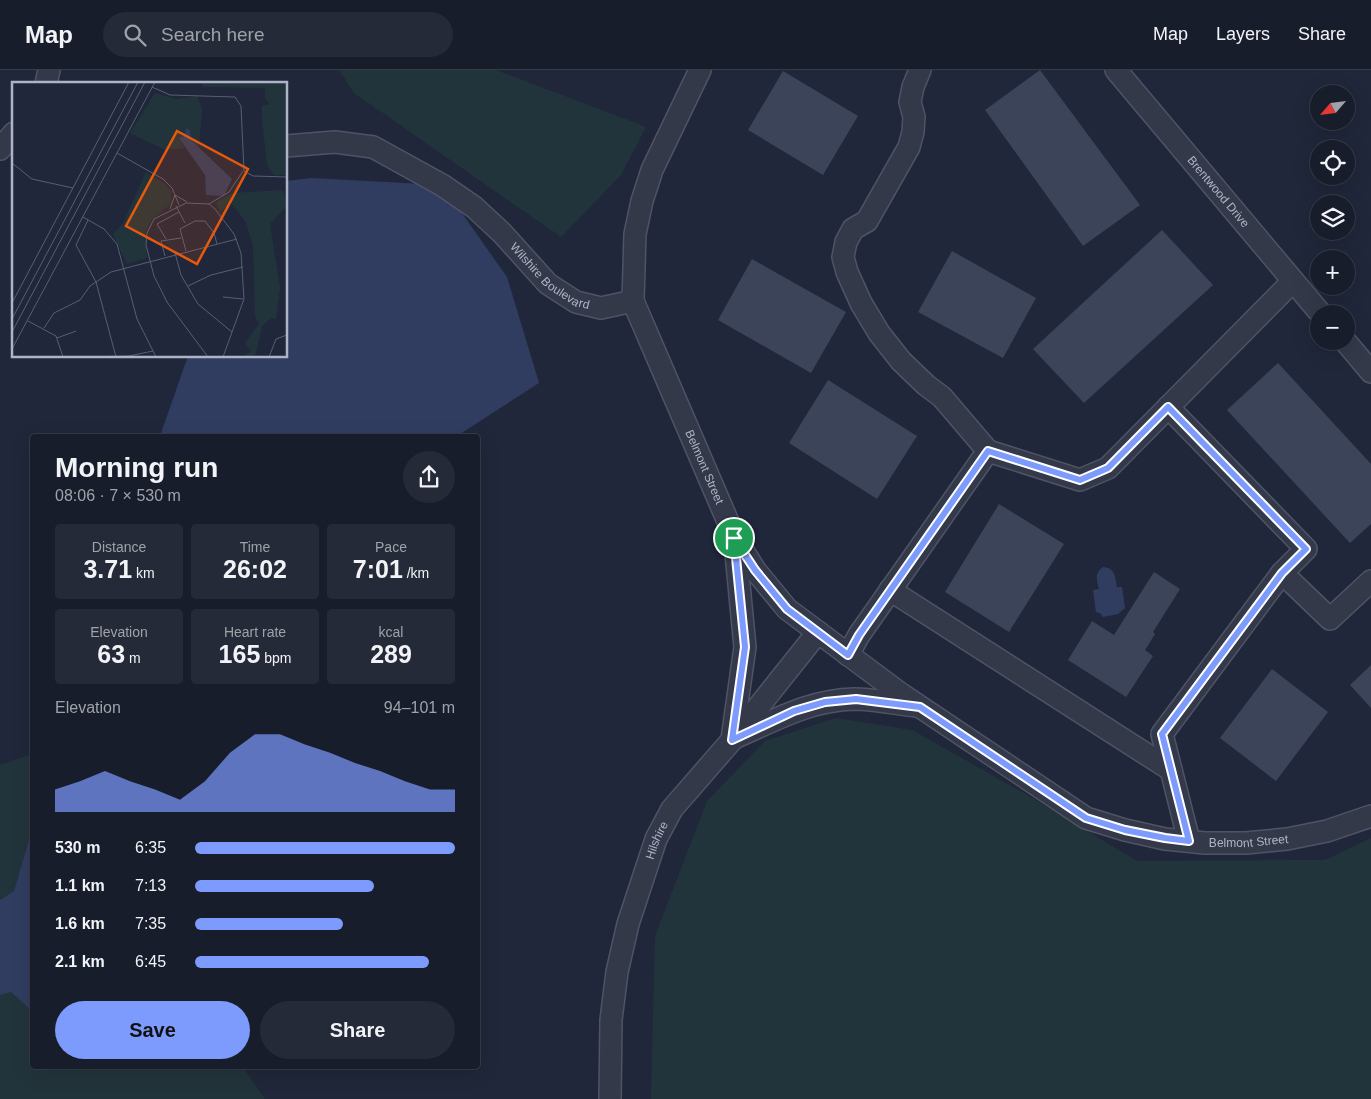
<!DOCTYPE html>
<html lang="en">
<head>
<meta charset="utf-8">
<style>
  :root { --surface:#181d2c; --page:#252a38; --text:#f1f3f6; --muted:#9fa2a9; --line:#363b48; --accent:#7d9afd }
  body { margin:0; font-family:Arial,sans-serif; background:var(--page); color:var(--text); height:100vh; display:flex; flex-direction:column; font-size:19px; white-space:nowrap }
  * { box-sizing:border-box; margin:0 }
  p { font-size:16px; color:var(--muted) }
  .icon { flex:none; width:28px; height:28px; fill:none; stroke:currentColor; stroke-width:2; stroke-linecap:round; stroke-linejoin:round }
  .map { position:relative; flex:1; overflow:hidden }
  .details { position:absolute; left:30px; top:364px; width:450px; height:635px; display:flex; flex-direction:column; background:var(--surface); border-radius:5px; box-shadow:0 5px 20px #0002,0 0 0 1px var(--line) }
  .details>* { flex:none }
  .needle { width:32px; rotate:242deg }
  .tools { position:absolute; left:1310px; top:15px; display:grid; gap:10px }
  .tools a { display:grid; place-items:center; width:45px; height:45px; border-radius:50%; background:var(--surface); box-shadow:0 5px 20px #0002,0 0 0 1px var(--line); font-size:25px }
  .pin { position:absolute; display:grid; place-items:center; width:42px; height:42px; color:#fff; margin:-21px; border:2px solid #fff; border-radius:50%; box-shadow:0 1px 5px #0007 }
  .round { display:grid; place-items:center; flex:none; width:52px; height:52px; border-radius:26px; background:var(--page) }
  .overview { display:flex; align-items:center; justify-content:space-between; height:85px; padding:0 25px }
  h1 { font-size:28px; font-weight:800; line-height:38px }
  .metrics { display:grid; grid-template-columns:repeat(3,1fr); gap:8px; height:85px; padding:5px 25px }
  .metrics div { display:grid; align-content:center; border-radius:5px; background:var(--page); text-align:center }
  .metrics b { font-size:25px; font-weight:800 }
  .metrics small { font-size:14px; font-weight:400 }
  .metrics p { font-size:14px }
  .chart { height:140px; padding:10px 25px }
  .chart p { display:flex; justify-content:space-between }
  .chart svg { width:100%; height:90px; margin-top:5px; fill:var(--accent); opacity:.7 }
  .cta { display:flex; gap:10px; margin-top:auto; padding:10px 25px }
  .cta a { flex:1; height:58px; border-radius:30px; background:var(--accent); color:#111; font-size:20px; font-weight:800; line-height:58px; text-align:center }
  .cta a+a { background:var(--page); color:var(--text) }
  ul { padding:0 25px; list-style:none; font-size:16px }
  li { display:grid; grid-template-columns:80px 60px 1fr; align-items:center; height:38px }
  li i { height:12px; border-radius:6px; background:var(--accent) }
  header { display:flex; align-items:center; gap:30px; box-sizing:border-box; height:70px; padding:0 25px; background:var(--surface); border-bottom:1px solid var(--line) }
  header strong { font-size:24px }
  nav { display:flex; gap:28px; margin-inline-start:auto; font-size:18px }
  .search { width:350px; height:45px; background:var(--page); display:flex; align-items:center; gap:12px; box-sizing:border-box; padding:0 18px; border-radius:28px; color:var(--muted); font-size:19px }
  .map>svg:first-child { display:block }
  .green { fill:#22343b }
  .water { fill:#313d60 }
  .building { fill:#3c445a }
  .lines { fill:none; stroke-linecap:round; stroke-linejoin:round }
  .street-casing { stroke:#4e5465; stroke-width:24 }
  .street { stroke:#34394a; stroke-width:21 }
  .route-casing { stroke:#fff; stroke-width:10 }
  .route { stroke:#7d9afd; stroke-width:6 }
  .labels { text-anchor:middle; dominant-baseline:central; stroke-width:4; stroke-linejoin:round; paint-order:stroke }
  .street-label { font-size:12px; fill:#aeb4c7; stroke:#191f2f }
  .inset-road { fill:none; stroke:#595f72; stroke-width:1 }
  .view { fill:#e8590c; fill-opacity:0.15; stroke:#e8590c; stroke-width:2.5 }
  .inset-edge { fill:none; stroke:#aeb4c7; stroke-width:2.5 }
</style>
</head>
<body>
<header>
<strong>Map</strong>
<div class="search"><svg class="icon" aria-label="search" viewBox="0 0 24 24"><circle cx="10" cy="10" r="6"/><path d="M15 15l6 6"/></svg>Search here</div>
<nav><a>Map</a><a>Layers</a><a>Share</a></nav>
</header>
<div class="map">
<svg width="1371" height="1029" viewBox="0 0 1371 1029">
  <rect width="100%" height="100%" fill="#20273a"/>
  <!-- green -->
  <g class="green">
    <polygon points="339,0 496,0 646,57 621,105 561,167 354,23"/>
    <polygon points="836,648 912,660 1022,722 1137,791 1325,790 1371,768 1371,1029 651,1029 655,866 707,731 765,671"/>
    <polygon points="32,684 32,759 14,821 0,830 0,695"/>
    <polygon points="11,922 32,941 32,996 242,996 265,1029 0,1029 0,925"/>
  </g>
  <!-- water -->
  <g class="water">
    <polygon points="311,108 442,115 507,207 539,313 457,366 160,366 188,286 286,286 286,111"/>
    <path d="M 1103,497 C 1115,498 1115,506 1117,517 L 1122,517 L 1125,538 L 1118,544 L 1103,547 L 1100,543 L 1096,542 L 1093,520 L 1099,519 C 1097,510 1094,503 1103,497 Z"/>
    <polygon points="32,759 32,941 11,922 0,925 0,830 14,821"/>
  </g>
  <!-- building -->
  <g class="building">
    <polygon points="1040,0 1140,135 1083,176 985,40"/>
    <polygon points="783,1 858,46 823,105 748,60"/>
    <polygon points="1162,160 1213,215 1084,333 1033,279"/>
    <polygon points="952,181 1036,228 1003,288 918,242"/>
    <polygon points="752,189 846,242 811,303 718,250"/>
    <polygon points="1278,293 1371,394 1371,454 1350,473 1227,340"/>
    <polygon points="828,310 917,366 877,429 789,373"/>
    <polygon points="999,434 1064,474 1009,562 945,522"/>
    <polygon points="1154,502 1180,519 1153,562 1155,564 1145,580 1153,586 1126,627 1068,590 1092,551 1114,565"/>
    <polygon points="1371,595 1371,638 1350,615"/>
    <polygon points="1272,599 1328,642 1276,711 1220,668"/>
  </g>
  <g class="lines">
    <!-- street casing -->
    <g class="street-casing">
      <g id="street">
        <path id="s1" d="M 700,0 L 652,100 L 642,131 L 635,164 L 633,231 L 735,468 L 755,500 L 787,539 L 901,624 L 1086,748 L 1125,760 L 1165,769 L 1205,773 L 1246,773 L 1287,769 L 1327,761 L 1371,746"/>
        <polyline points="920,0 913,17 910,32 914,47 913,62 909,77 867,151 853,159 846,172 843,187 847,202 861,233 879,263 901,291 926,315 942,327 988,381 1080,410 1108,398 1293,211"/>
        <path id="s2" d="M 1116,0 L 1321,244"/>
        <polyline points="46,14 49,0"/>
        <path id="s3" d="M 286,76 L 335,72 L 373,77 L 442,115 L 474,137 L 502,163 L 548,214 L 576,232 L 601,238 L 633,231"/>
        <polyline points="0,79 14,63"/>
        <polyline points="1345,271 1371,302"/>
        <polyline points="1168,337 1306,479 1282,503 1330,549 1371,511"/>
        <polyline points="890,520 1171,700"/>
        <polyline points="848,585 859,565 988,381"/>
        <path d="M 734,668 C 774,651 809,630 854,629 C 874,629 896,634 916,636"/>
        <polyline points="732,669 745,577 735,473"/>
        <polyline points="1189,771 1162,664 1282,503"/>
        <path id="s4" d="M 610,1029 L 611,950 L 617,902 L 628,854 L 656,769 L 672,739 L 732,670 L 818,562"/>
      </g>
    </g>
    <!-- street -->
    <use href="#street" class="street"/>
  </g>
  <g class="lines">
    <!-- route casing -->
    <g class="route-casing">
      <polygon id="route" points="1168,337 1306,479 1282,503 1162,664 1189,771 1165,768 1125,760 1086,748 920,637 856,629 825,632 794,641 732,670 745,577 734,468 755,500 787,539 848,585 859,565 988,381 1080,410 1108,398"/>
    </g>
    <!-- route -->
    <use href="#route" class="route"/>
  </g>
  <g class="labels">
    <!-- street labels -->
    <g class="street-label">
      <text stroke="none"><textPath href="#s2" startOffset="159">Brentwood Drive</textPath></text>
      <text stroke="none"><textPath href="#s3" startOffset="309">Wilshire Boulevard</textPath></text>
      <text stroke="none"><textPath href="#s1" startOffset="425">Belmont Street</textPath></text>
      <text stroke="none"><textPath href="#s1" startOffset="1121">Belmont Street</textPath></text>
      <text stroke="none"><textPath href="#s4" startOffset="265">Hilshire</textPath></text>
    </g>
  </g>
  <!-- overview -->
  <g transform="translate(12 12)">
    <rect width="275" height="275" fill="#20273a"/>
    <path d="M 190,0 L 275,0 L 275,93 L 262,93 L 255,83 L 250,38 L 250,23 L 258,23 L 253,16 L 253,6 L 191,5 ZM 143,11 L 164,17 L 185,14 L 190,27 L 187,66 L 179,58 L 178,48 L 174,46 L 172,54 L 168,56 L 172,66 L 153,68 L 118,51 ZM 134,90 L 152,101 L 159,109 L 160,121 L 140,137 L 133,150 L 135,176 L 115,182 L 101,152 L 110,143 ZM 271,108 L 275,124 L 258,142 L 268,206 L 264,237 L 259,236 L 250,244 L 243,275 L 231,275 L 239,269 L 233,261 L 247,242 L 243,234 L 241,164 L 234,140 L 219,121 L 208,130 L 204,120 L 221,111 Z" fill="#22343b"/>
    <path d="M 174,46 L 178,48 L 179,58 L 220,97 L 212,114 L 194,113 L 193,93 L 167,56 L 172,54 Z" fill="#313d60"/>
    <path class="inset-road" d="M 140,5 L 158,13 L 223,15 L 229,24 L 232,89 L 241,94 L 275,95M 105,71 L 151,97 L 160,106 L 167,123M 0,81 L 20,97 L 61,106M 197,122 L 217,110 L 231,89M 164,124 L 173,141M 158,127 L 163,113 L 175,120M 71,135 L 92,147 L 105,162 L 125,237 L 144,275M 76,138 L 64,163 L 84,200 L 104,275M 145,142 L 167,130M 145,142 L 154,157M 174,169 L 168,147 L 183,139 L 193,139 L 202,151 L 205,162M 163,171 L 169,193 L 186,222 L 220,250M 153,174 L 149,159 L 169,156M 176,204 L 199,193 L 231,185M 211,215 L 231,217M 0,221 L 117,0M 0,237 L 126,0M 16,239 L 44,254 L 51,275M 32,246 L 42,231 L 68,218 L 78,204 L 99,190 L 225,157M 0,250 L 133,0M 45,256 L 64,249M 0,267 L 143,0M 66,275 L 117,274 L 141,269M 196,275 L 155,220 L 142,194 L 134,163 L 135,151 L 142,137 L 174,121 L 197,122 L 203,127 L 222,152 L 229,171 L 232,217 L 211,275M 257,275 L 264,257 L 275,253"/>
    <path class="view" d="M 165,49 L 236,87 L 185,182 L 114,144 Z"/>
    <rect width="275" height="275" class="inset-edge"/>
  </g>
</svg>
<div class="tools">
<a><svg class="needle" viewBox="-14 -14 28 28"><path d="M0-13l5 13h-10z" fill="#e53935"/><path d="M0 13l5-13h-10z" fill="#9fa2a9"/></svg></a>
<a><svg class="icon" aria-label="locate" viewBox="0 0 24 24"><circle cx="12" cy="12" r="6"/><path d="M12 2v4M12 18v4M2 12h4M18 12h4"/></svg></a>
<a><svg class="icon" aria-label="layers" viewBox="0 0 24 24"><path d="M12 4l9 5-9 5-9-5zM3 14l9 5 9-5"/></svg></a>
<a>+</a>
<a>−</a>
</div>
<div class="pin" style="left:734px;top:468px;background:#1e9e55"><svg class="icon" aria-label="arrive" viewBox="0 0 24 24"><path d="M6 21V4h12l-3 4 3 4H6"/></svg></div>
<section class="details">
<div class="overview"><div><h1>Morning run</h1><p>08:06 · 7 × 530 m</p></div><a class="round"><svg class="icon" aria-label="share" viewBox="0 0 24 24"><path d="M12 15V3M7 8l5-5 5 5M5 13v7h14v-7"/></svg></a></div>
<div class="metrics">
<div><p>Distance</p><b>3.71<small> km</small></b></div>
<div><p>Time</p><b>26:02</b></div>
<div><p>Pace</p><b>7:01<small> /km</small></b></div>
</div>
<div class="metrics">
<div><p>Elevation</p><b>63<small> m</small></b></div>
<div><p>Heart rate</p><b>165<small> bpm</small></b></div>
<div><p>kcal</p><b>289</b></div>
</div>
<div class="chart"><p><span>Elevation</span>94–101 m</p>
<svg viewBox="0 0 160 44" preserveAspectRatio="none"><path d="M0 44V33L10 29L20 24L30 29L40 33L50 38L60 29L70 15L80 6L90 6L100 11L110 15L120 20L130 24L140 29L150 33L160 33V44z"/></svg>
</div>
<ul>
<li><b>530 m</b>6:35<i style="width:100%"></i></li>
<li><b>1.1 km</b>7:13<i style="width:69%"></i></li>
<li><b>1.6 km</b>7:35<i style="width:57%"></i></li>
<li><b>2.1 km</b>6:45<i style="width:90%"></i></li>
</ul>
<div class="cta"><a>Save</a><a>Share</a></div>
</section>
</div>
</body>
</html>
